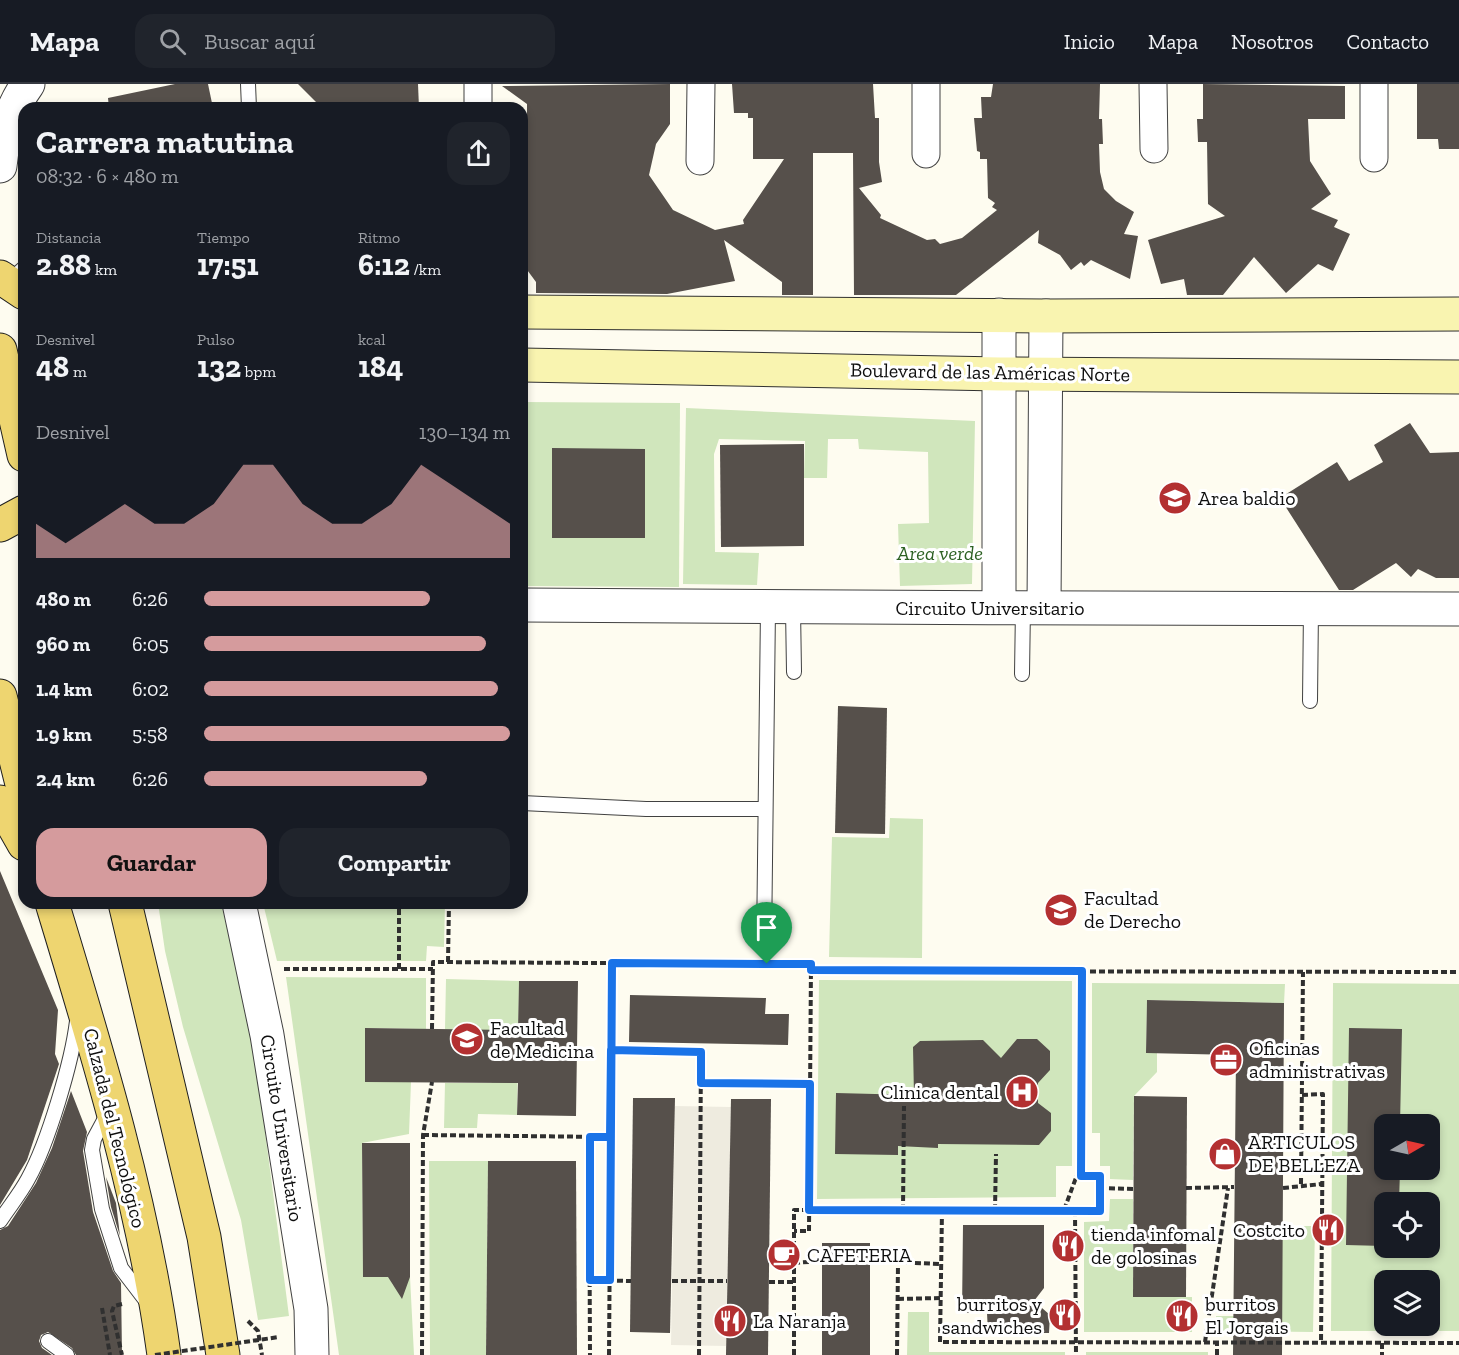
<!DOCTYPE html>
<html lang="es">
<head>
<meta charset="utf-8">
<style>
  :root { --surface:#171b24; --page:#20242c; --text:#f1f3f6; --muted:#9ea1a6; --line:#363941; --accent:#d59b9d }
  body { margin:0; font-family:"Zilla Slab",serif; background:var(--page); color:var(--text); height:100vh; display:flex; flex-direction:column; font-size:22px; white-space:nowrap }
  * { box-sizing:border-box; margin:0 }
  p { font-size:20px; color:var(--muted) }
  .icon { flex:none; width:33px; height:33px; fill:none; stroke:currentColor; stroke-width:2; stroke-linecap:round; stroke-linejoin:round }
  .map { position:relative; flex:1; overflow:hidden }
  .details { position:absolute; left:18px; top:18px; width:510px; height:807px; display:flex; flex-direction:column; background:var(--surface); border-radius:18px; box-shadow:0 3px 9px #0003 }
  .details>* { flex:none }
  .needle { width:39px; rotate:81deg }
  .controls { position:absolute; left:1374px; top:1030px; display:grid; gap:12px }
  .controls a { display:grid; place-items:center; width:66px; height:66px; border-radius:12px; background:var(--surface); box-shadow:0 3px 9px #0003; font-size:30px }
  .pin { position:absolute; display:grid; place-items:center; width:51px; height:51px; color:#fff; margin:-62px -26px; border-radius:50% 50% 50% 0; rotate:-45deg; box-shadow:0 0 6px #0007 }
  .pin .icon { rotate:45deg }
  .round { display:grid; place-items:center; flex:none; width:63px; height:63px; border-radius:18px; background:var(--page) }
  .head { display:flex; align-items:center; justify-content:space-between; height:102px; padding:0 18px }
  h1 { font-size:33px; font-weight:700; line-height:45px }
  .figures { display:grid; grid-template-columns:repeat(3,1fr); gap:9px; height:102px; padding:6px 18px }
  .figures div { display:grid; align-content:center }
  .figures b { font-size:30px; font-weight:700 }
  .figures small { font-size:16px; font-weight:400 }
  .figures p { font-size:16px }
  .chart { height:168px; padding:12px 18px }
  .chart p { display:flex; justify-content:space-between }
  .chart svg { width:100%; height:108px; margin-top:6px; fill:var(--accent); opacity:.7 }
  .action { display:flex; gap:12px; margin-top:auto; padding:12px 18px }
  .action a { flex:1; height:69px; border-radius:18px; background:var(--accent); color:#111; font-size:24px; font-weight:700; line-height:69px; text-align:center }
  .action a+a { background:var(--page); color:var(--text) }
  ul { padding:0 18px; list-style:none; font-size:20px }
  li { display:grid; grid-template-columns:96px 72px 1fr; align-items:center; height:45px }
  li i { height:15px; border-radius:8px; background:var(--accent) }
  header { display:flex; align-items:center; gap:36px; box-sizing:border-box; height:84px; padding:0 30px; background:var(--surface); border-bottom:2px solid var(--line) }
  header strong { font-size:28px }
  nav { display:flex; gap:33px; margin-inline-start:auto; font-size:21px }
  .search { width:420px; height:54px; background:var(--page); display:flex; align-items:center; gap:15px; box-sizing:border-box; padding:0 21px; border-radius:18px; color:var(--muted); font-size:22px }
  .map>svg:first-child { display:block }
  .green { fill:#d0e6bc; fill-rule:evenodd }
  .plaza { fill:#eeebdf }
  .building { fill:#56504b }
  .lines { fill:none; stroke-linecap:round; stroke-linejoin:round }
  .service-casing { stroke:#414141; stroke-width:16 }
  .minor-casing { stroke:#414141; stroke-width:29 }
  .tertiary-casing { stroke:#414141; stroke-width:35 }
  .secondary-casing { stroke:#303030; stroke-width:35 }
  .primary-casing { stroke:#1f1f1f; stroke-width:35 }
  .path { stroke:#303030; stroke-width:4; stroke-dasharray:6 3; stroke-linecap:butt }
  .service { stroke:#fff; stroke-width:14 }
  .minor { stroke:#fff; stroke-width:27 }
  .tertiary { stroke:#fff; stroke-width:33 }
  .secondary { stroke:#f9f4b0; stroke-width:33 }
  .primary { stroke:#eed570; stroke-width:33 }
  .path-bridge { stroke:#303030; stroke-width:4; stroke-dasharray:6 3; stroke-linecap:butt }
  .route-casing { stroke:#fff; stroke-width:12 }
  .route { stroke:#1a73e8; stroke-width:8 }
  .labels { text-anchor:middle; dominant-baseline:central; stroke-width:6; stroke-linejoin:round; paint-order:stroke }
  .street-label { font-size:20px; fill:#0e0e0e; stroke:#fff }
  .poi-label { font-size:20px; fill:#0e0e0e; stroke:#fff; text-anchor:start }
  .park-label { font-size:20px; font-style:italic; fill:#2d6123; stroke:#fff }
</style>
</head>
<body>
<header>
<strong>Mapa</strong>
<div class="search"><svg class="icon" aria-label="search" viewBox="0 0 24 24"><circle cx="10" cy="10" r="6"/><path d="M15 15l6 6"/></svg>Buscar aquí</div>
<nav><a>Inicio</a><a>Mapa</a><a>Nosotros</a><a>Contacto</a></nav>
</header>
<div class="map">
<svg width="1459" height="1271" viewBox="0 0 1459 1271">
  <rect width="100%" height="100%" fill="#fefcf0"/>
  <!-- green -->
  <g class="green">
    <polygon points="522,318 680,319 679,503 522,502"/>
    <polygon points="686,324 975,337 972,500 900,502 898,440 929,439 928,368 859,365 858,355 828,355 827,394 804,394 805,357 719,355 714,370 715,468 759,469 757,501 683,500"/>
    <polygon points="890,734 923,735 922,874 829,873 832,753 889,754"/>
    <polygon points="158,819 221,819 253,955 289,1232 258,1236 241,1136 183,943 165,867"/>
    <polygon points="263,819 445,819 444,863 427,862 426,877 277,877"/>
    <polygon points="286,893 426,894 426,945 366,944 411,998 409,1050 362,1059 363,1193 389,1193 393,1201 397,1203 410,1193 414,1271 339,1271"/>
    <polygon points="446,895 519,897 517,1031 478,1030 477,1044 444,1044 445,999 492,999 445,945"/>
    <polygon points="819,896 1072,897 1072,1082 1056,1082 1056,1113 817,1115"/>
    <polygon points="1092,899 1285,900 1284,919 1147,916 1146,969 1157,969 1157,988 1134,1012 1133,1096 1110,1095 1110,1082 1100,1082 1100,1049 1092,1049"/>
    <path d="M 1333,899 L 1459,900 L 1459,1247 L 1331,1247 ZM 1384,1041 L 1430,1041 L 1430,1086 L 1384,1086 ZM 1384,1119 L 1430,1119 L 1430,1164 L 1384,1164 ZM 1384,1197 L 1430,1197 L 1430,1242 L 1384,1242 Z"/>
    <polygon points="429,1077 488,1077 486,1271 430,1271"/>
    <polygon points="1110,1115 1133,1115 1133,1213 1192,1213 1192,1248 1084,1248 1084,1138 1109,1137"/>
    <polygon points="1282,1142 1315,1142 1313,1248 1217,1247 1216,1232 1282,1232"/>
    <polygon points="908,1228 929,1228 929,1268 1065,1268 1065,1271 907,1271"/>
    <rect x="1086" y="1268" width="122" height="3"/>
  </g>
  <!-- plaza -->
  <polygon class="plaza" points="675,1022 731,1023 726,1262 671,1261"/>
  <!-- building -->
  <g class="building">
    <polygon points="175,0 208,0 213,24 109,24 108,14"/>
    <polygon points="298,0 418,0 419,24 322,24"/>
    <polygon points="670,0 670,40 656,60 649,91 673,126 715,146 744,140 743,136 784,75 753,75 753,34 748,34 748,29 734,29 732,0 873,0 875,34 879,34 879,78 882,98 859,104 881,131 880,134 927,156 935,155 940,160 962,154 997,126 992,123 995,119 988,114 987,75 980,75 980,68 977,67 974,34 982,34 981,13 991,13 993,0 1100,0 1099,35 1102,35 1103,60 1099,60 1100,88 1104,105 1116,117 1134,128 1124,150 1138,152 1130,195 1091,176 1084,182 1081,178 1071,186 1060,171 1038,159 1039,146 956,211 854,211 853,69 813,69 813,211 782,211 782,198 724,156 735,197 667,210 536,209 536,198 522,179 522,109 527,114 527,20 502,2"/>
    <polygon points="1203,0 1345,2 1345,35 1308,35 1310,77 1331,110 1311,125 1338,136 1334,143 1350,150 1333,187 1318,180 1286,209 1254,173 1223,211 1187,211 1184,195 1161,200 1148,156 1225,132 1208,120 1207,58 1198,58 1197,35 1203,35"/>
    <polygon points="1417,0 1459,0 1459,65 1439,65 1438,55 1417,55"/>
    <polygon points="1410,339 1430,369 1459,368 1459,494 1436,494 1418,485 1411,493 1396,479 1353,506 1339,506 1280,414 1337,378 1349,397 1383,378 1374,361"/>
    <polygon points="804,360 804,462 721,463 720,361"/>
    <polygon points="552,364 645,365 645,454 552,454"/>
    <polygon points="838,622 887,624 885,750 835,749"/>
    <polygon points="0,787 58,926 55,970 59,980 27,1076 0,1121"/>
    <polygon points="519,897 578,897 576,1032 517,1031 518,999 365,998 365,944 518,946"/>
    <polygon points="630,911 766,914 765,930 789,930 788,961 629,958"/>
    <polygon points="1147,916 1284,919 1282,1271 1233,1271 1236,971 1146,969"/>
    <polygon points="1349,944 1402,945 1400,1041 1384,1041 1384,1086 1400,1086 1399,1119 1384,1119 1384,1162 1346,1161"/>
    <polygon points="1017,955 1037,955 1050,967 1050,986 1038,999 1038,1019 1051,1029 1051,1047 1039,1061 938,1060 938,1064 898,1062 898,1071 835,1070 836,1009 914,1011 913,963 920,957 983,956 1001,974"/>
    <polygon points="71,1007 87,1048 83,1067 93,1128 113,1187 121,1199 122,1271 76,1271 72,1264 48,1248 41,1251 39,1257 42,1264 52,1271 0,1271 0,1146 8,1142 36,1099 52,1064"/>
    <polygon points="1134,1012 1187,1013 1186,1213 1133,1213"/>
    <polygon points="633,1014 675,1014 670,1249 630,1248"/>
    <polygon points="731,1015 771,1015 768,1271 726,1271"/>
    <polygon points="362,1059 410,1059 410,1193 402,1215 388,1193 363,1193"/>
    <polygon points="488,1077 576,1077 577,1271 486,1271"/>
    <polygon points="106,1093 116,1119 120,1152 111,1123"/>
    <polygon points="963,1141 1044,1141 1044,1204 1034,1217 1050,1231 1049,1249 988,1249 987,1229 962,1229"/>
    <rect x="822" y="1159" width="48" height="112"/>
  </g>
  <g class="lines">
    <!-- service casing -->
    <g class="service-casing">
      <g id="service">
        <polyline points="248,0 249,24"/>
        <polyline points="8,198 24,184"/>
        <polyline points="793,525 794,588"/>
        <polyline points="1022,590 1023,523"/>
        <polyline points="1310,617 1311,524"/>
        <polyline points="522,719 646,725 765,725"/>
        <polyline points="764,862 768,524"/>
        <polyline points="108,1029 94,1055 92,1066 102,1125 121,1184 147,1218"/>
        <path d="M 0,1137 C 9,1123 20,1110 28,1095 C 48,1059 72,978 77,937"/>
        <polyline points="48,1257 67,1271"/>
      </g>
    </g>
    <!-- minor casing -->
    <g class="minor-casing">
      <g id="minor">
        <polyline points="926,0 926,70"/>
        <polyline points="1153,0 1154,65"/>
        <polyline points="1374,0 1374,74"/>
        <polyline points="478,24 478,0"/>
        <polyline points="700,77 701,0"/>
      </g>
    </g>
    <!-- tertiary casing -->
    <g class="tertiary-casing">
      <g id="tertiary">
        <path d="M 0,82 C 3,54 11,23 28,0"/>
        <path d="M 522,521 C 834,525 1147,523 1459,525"/>
        <polyline points="999,523 999,231"/>
        <polyline points="1044,523 1046,232"/>
        <polyline points="239,819 267,951 311,1225 312,1271"/>
      </g>
    </g>
    <!-- secondary casing -->
    <g class="secondary-casing">
      <g id="secondary">
        <polyline points="522,228 1046,232 1459,230"/>
        <polyline points="522,281 1000,290 1459,293"/>
      </g>
    </g>
    <!-- primary casing -->
    <g class="primary-casing">
      <g id="primary">
        <polyline points="0,193 24,209"/>
        <polyline points="0,266 24,371"/>
        <polyline points="0,441 24,428"/>
        <polyline points="0,612 24,708"/>
        <polyline points="0,718 24,760"/>
        <path d="M 52,819 C 97,967 143,1117 164,1271"/>
        <polyline points="125,819 204,1153 223,1271"/>
      </g>
    </g>
    <!-- path -->
    <g class="path">
      <polyline points="448,878 449,819"/>
      <polyline points="775,880 811,880 809,1147 794,1147"/>
      <polyline points="284,885 433,885"/>
      <polyline points="399,885 399,821"/>
      <polyline points="811,887 1459,888"/>
      <polyline points="432,945 433,878 755,880"/>
      <polyline points="611,966 701,968 699,1271"/>
      <polyline points="701,999 810,1000"/>
      <polyline points="1302,1011 1323,1010 1321,1259"/>
      <polyline points="423,1051 611,1053"/>
      <polyline points="589,1053 590,1271"/>
      <polyline points="1081,1092 1081,887"/>
      <polyline points="1301,1100 1303,888"/>
      <polyline points="1100,1104 1133,1105"/>
      <polyline points="1186,1104 1234,1103"/>
      <polyline points="1283,1104 1322,1100"/>
      <polyline points="903,1126 904,1022"/>
      <polyline points="942,1126 940,1258 1459,1259"/>
      <polyline points="995,1126 996,1070"/>
      <polyline points="1075,1127 1076,1271"/>
      <polyline points="870,1177 941,1180"/>
      <polyline points="794,1179 822,1177"/>
      <polyline points="590,1196 631,1197"/>
      <polyline points="672,1197 727,1197"/>
      <polyline points="769,1198 794,1198"/>
      <polyline points="898,1215 941,1214"/>
      <polyline points="122,1220 114,1222 112,1227 122,1271"/>
      <polyline points="102,1224 110,1271"/>
      <polyline points="248,1237 258,1247 262,1271"/>
      <polyline points="1205,1258 1228,1104"/>
      <polyline points="1382,1259 1382,1271"/>
      <polyline points="422,1271 423,1051 432,998"/>
      <polyline points="609,1271 612,879"/>
      <polyline points="794,1271 794,1126 1100,1127 1100,1092 1077,1091 1064,1126"/>
      <polyline points="897,1271 898,1180"/>
      <polyline points="1217,1271 1217,1259"/>
    </g>
    <!-- service -->
    <use href="#service" class="service"/>
    <!-- minor -->
    <use href="#minor" class="minor"/>
    <!-- tertiary -->
    <use href="#tertiary" class="tertiary"/>
    <!-- secondary -->
    <use href="#secondary" class="secondary"/>
    <!-- primary -->
    <use href="#primary" class="primary"/>
    <!-- path-bridge -->
    <polyline class="path-bridge" points="155,1271 279,1253"/>
  </g>
  <g class="lines">
    <!-- route casing -->
    <g class="route-casing">
      <polyline id="route" points="767,880 612,879 610,1196 590,1196 590,1053 610,1053 611,966 701,968 701,999 810,1000 809,1126 1100,1127 1100,1092 1081,1092 1082,887 811,886 811,880 767,880"/>
    </g>
    <!-- route -->
    <use href="#route" class="route"/>
  </g>
  <!-- icons -->
  <defs>
    <g id="school-disc" transform="scale(1.725)"><circle r="9.5" fill="#b33031" stroke="#fff"/><path d="M0-5L7-2L0 1L-7-2ZM-4 1L0 2.5L4 1V4Q0 6-4 4Z" fill="#fff"/></g>
    <g id="university-disc" transform="scale(1.725)"><circle r="9.5" fill="#b33031" stroke="#fff"/><path d="M0-5L7-2L0 1L-7-2ZM-4 1L0 2.5L4 1V4Q0 6-4 4Z" fill="#fff"/></g>
    <g id="office-disc" transform="scale(1.725)"><circle r="9.5" fill="#b33031" stroke="#fff"/><path d="M-6-3h4V-5.5h4V-3h4V5H-6ZM-1-4.5V-3h2v-1.5ZM-6 0V1H6V0Z" fill="#fff"/></g>
    <g id="hospital-disc" transform="scale(1.725)"><circle r="9.5" fill="#b33031" stroke="#fff"/><path d="M-5-5h3v3.5h4V-5h3V5h-3V1.5h-4V5h-3Z" fill="#fff"/></g>
    <g id="shop-disc" transform="scale(1.725)"><circle r="9.5" fill="#b33031" stroke="#fff"/><path d="M-5-2.5h2.3a2.7 3.5 0 0 1 5.4 0H5L5.5 6h-11ZM-1.5-2.5h3a1.5 2.3 0 0 0-3 0Z" fill="#fff"/></g>
    <g id="restaurant-disc" transform="scale(1.725)"><circle r="9.5" fill="#b33031" stroke="#fff"/><path d="M-5-6h1v4h1v-4h1v4h1v-4h1v5L-1.5 .5V6h-2V.5L-5-1ZM5-6V6H3V1.5H1.5Q1.5-4 5-6Z" fill="#fff"/></g>
    <g id="cafe-disc" transform="scale(1.725)"><circle r="9.5" fill="#b33031" stroke="#fff"/><path d="M-5.5-4.5H6V0H3Q3 3.5 0 3.5H-2.5Q-5.5 3.5-5.5 0ZM3-3.2v2h1.7v-2ZM-6 4.5H4V6H-6Z" fill="#fff"/></g>
  </defs>
  <g fill-rule="evenodd">
    <use href="#school-disc" x="1175" y="414"/>
    <use href="#university-disc" x="1061" y="826"/>
    <use href="#university-disc" x="467" y="955"/>
    <use href="#office-disc" x="1226" y="976"/>
    <use href="#hospital-disc" x="1022" y="1008"/>
    <use href="#shop-disc" x="1225" y="1070"/>
    <use href="#restaurant-disc" x="1328" y="1146"/>
    <use href="#restaurant-disc" x="1068" y="1162"/>
    <use href="#cafe-disc" x="784" y="1171"/>
    <use href="#restaurant-disc" x="1065" y="1231"/>
    <use href="#restaurant-disc" x="1182" y="1232"/>
    <use href="#restaurant-disc" x="730" y="1237"/>
  </g>
  <g class="labels">
    <!-- street labels -->
    <g class="street-label">
      <text transform="translate(990 288) rotate(1)">Boulevard de las Américas Norte</text>
      <text x="990" y="524">Circuito Universitario</text>
      <text transform="translate(115 1044) rotate(76)">Calzada del Tecnológico</text>
      <text transform="translate(282 1044) rotate(81)">Circuito Universitario</text>
    </g>
    <!-- poi labels -->
    <g class="poi-label">
      <text x="1198" y="414">Area baldio</text>
      <text x="1084" y="814">Facultad<tspan x="1084" dy="23">de Derecho</tspan></text>
      <text x="490" y="944">Facultad<tspan x="490" dy="23">de Medicina</tspan></text>
      <text x="1249" y="964">Oficinas<tspan x="1249" dy="23">administrativas</tspan></text>
      <text x="999" y="1008" text-anchor="end">Clinica dental</text>
      <text x="1248" y="1058">ARTICULOS<tspan x="1248" dy="23">DE BELLEZA</tspan></text>
      <text x="1305" y="1146" text-anchor="end">Costcito</text>
      <text x="1091" y="1150">tienda infomal<tspan x="1091" dy="23">de golosinas</tspan></text>
      <text x="807" y="1171">CAFETERIA</text>
      <text x="1042" y="1220" text-anchor="end">burritos y<tspan x="1042" dy="23">sandwiches</tspan></text>
      <text x="1205" y="1220">burritos<tspan x="1205" dy="23">El Jorgais</tspan></text>
      <text x="753" y="1237">La Naranja</text>
    </g>
    <!-- park labels -->
    <g class="park-label">
      <text x="940" y="469">Area verde</text>
    </g>
  </g>
</svg>
<div class="controls">
<a><svg class="needle" viewBox="-14 -14 28 28"><path d="M0-13l5 13h-10z" fill="#e53935"/><path d="M0 13l5-13h-10z" fill="#9ea1a6"/></svg></a>
<a><svg class="icon" aria-label="locate" viewBox="0 0 24 24"><circle cx="12" cy="12" r="6"/><path d="M12 2v4M12 18v4M2 12h4M18 12h4"/></svg></a>
<a><svg class="icon" aria-label="layers" viewBox="0 0 24 24"><path d="M12 4l9 5-9 5-9-5zM3 14l9 5 9-5"/></svg></a>
</div>
<div class="pin" style="left:767px;top:880px;background:#1e9e55"><svg class="icon" aria-label="arrive" viewBox="0 0 24 24"><path d="M6 21V4h12l-3 4 3 4H6"/></svg></div>
<section class="details">
<div class="head"><div><h1>Carrera matutina</h1><p>08:32 · 6 × 480 m</p></div><a class="round"><svg class="icon" aria-label="share" viewBox="0 0 24 24"><path d="M12 15V3M7 8l5-5 5 5M5 13v7h14v-7"/></svg></a></div>
<div class="figures">
<div><p>Distancia</p><b>2.88<small> km</small></b></div>
<div><p>Tiempo</p><b>17:51</b></div>
<div><p>Ritmo</p><b>6:12<small> /km</small></b></div>
</div>
<div class="figures">
<div><p>Desnivel</p><b>48<small> m</small></b></div>
<div><p>Pulso</p><b>132<small> bpm</small></b></div>
<div><p>kcal</p><b>184</b></div>
</div>
<div class="chart"><p><span>Desnivel</span>130–134 m</p>
<svg viewBox="0 0 160 44" preserveAspectRatio="none"><path d="M0 44V30L10 38L20 30L30 22L40 30L50 30L60 22L70 6L80 6L90 22L100 30L110 30L120 22L130 6L140 14L150 22L160 30V44z"/></svg>
</div>
<ul>
<li><b>480 m</b>6:26<i style="width:74%"></i></li>
<li><b>960 m</b>6:05<i style="width:92%"></i></li>
<li><b>1.4 km</b>6:02<i style="width:96%"></i></li>
<li><b>1.9 km</b>5:58<i style="width:100%"></i></li>
<li><b>2.4 km</b>6:26<i style="width:73%"></i></li>
</ul>
<div class="action"><a>Guardar</a><a>Compartir</a></div>
</section>
</div>
</body>
</html>
